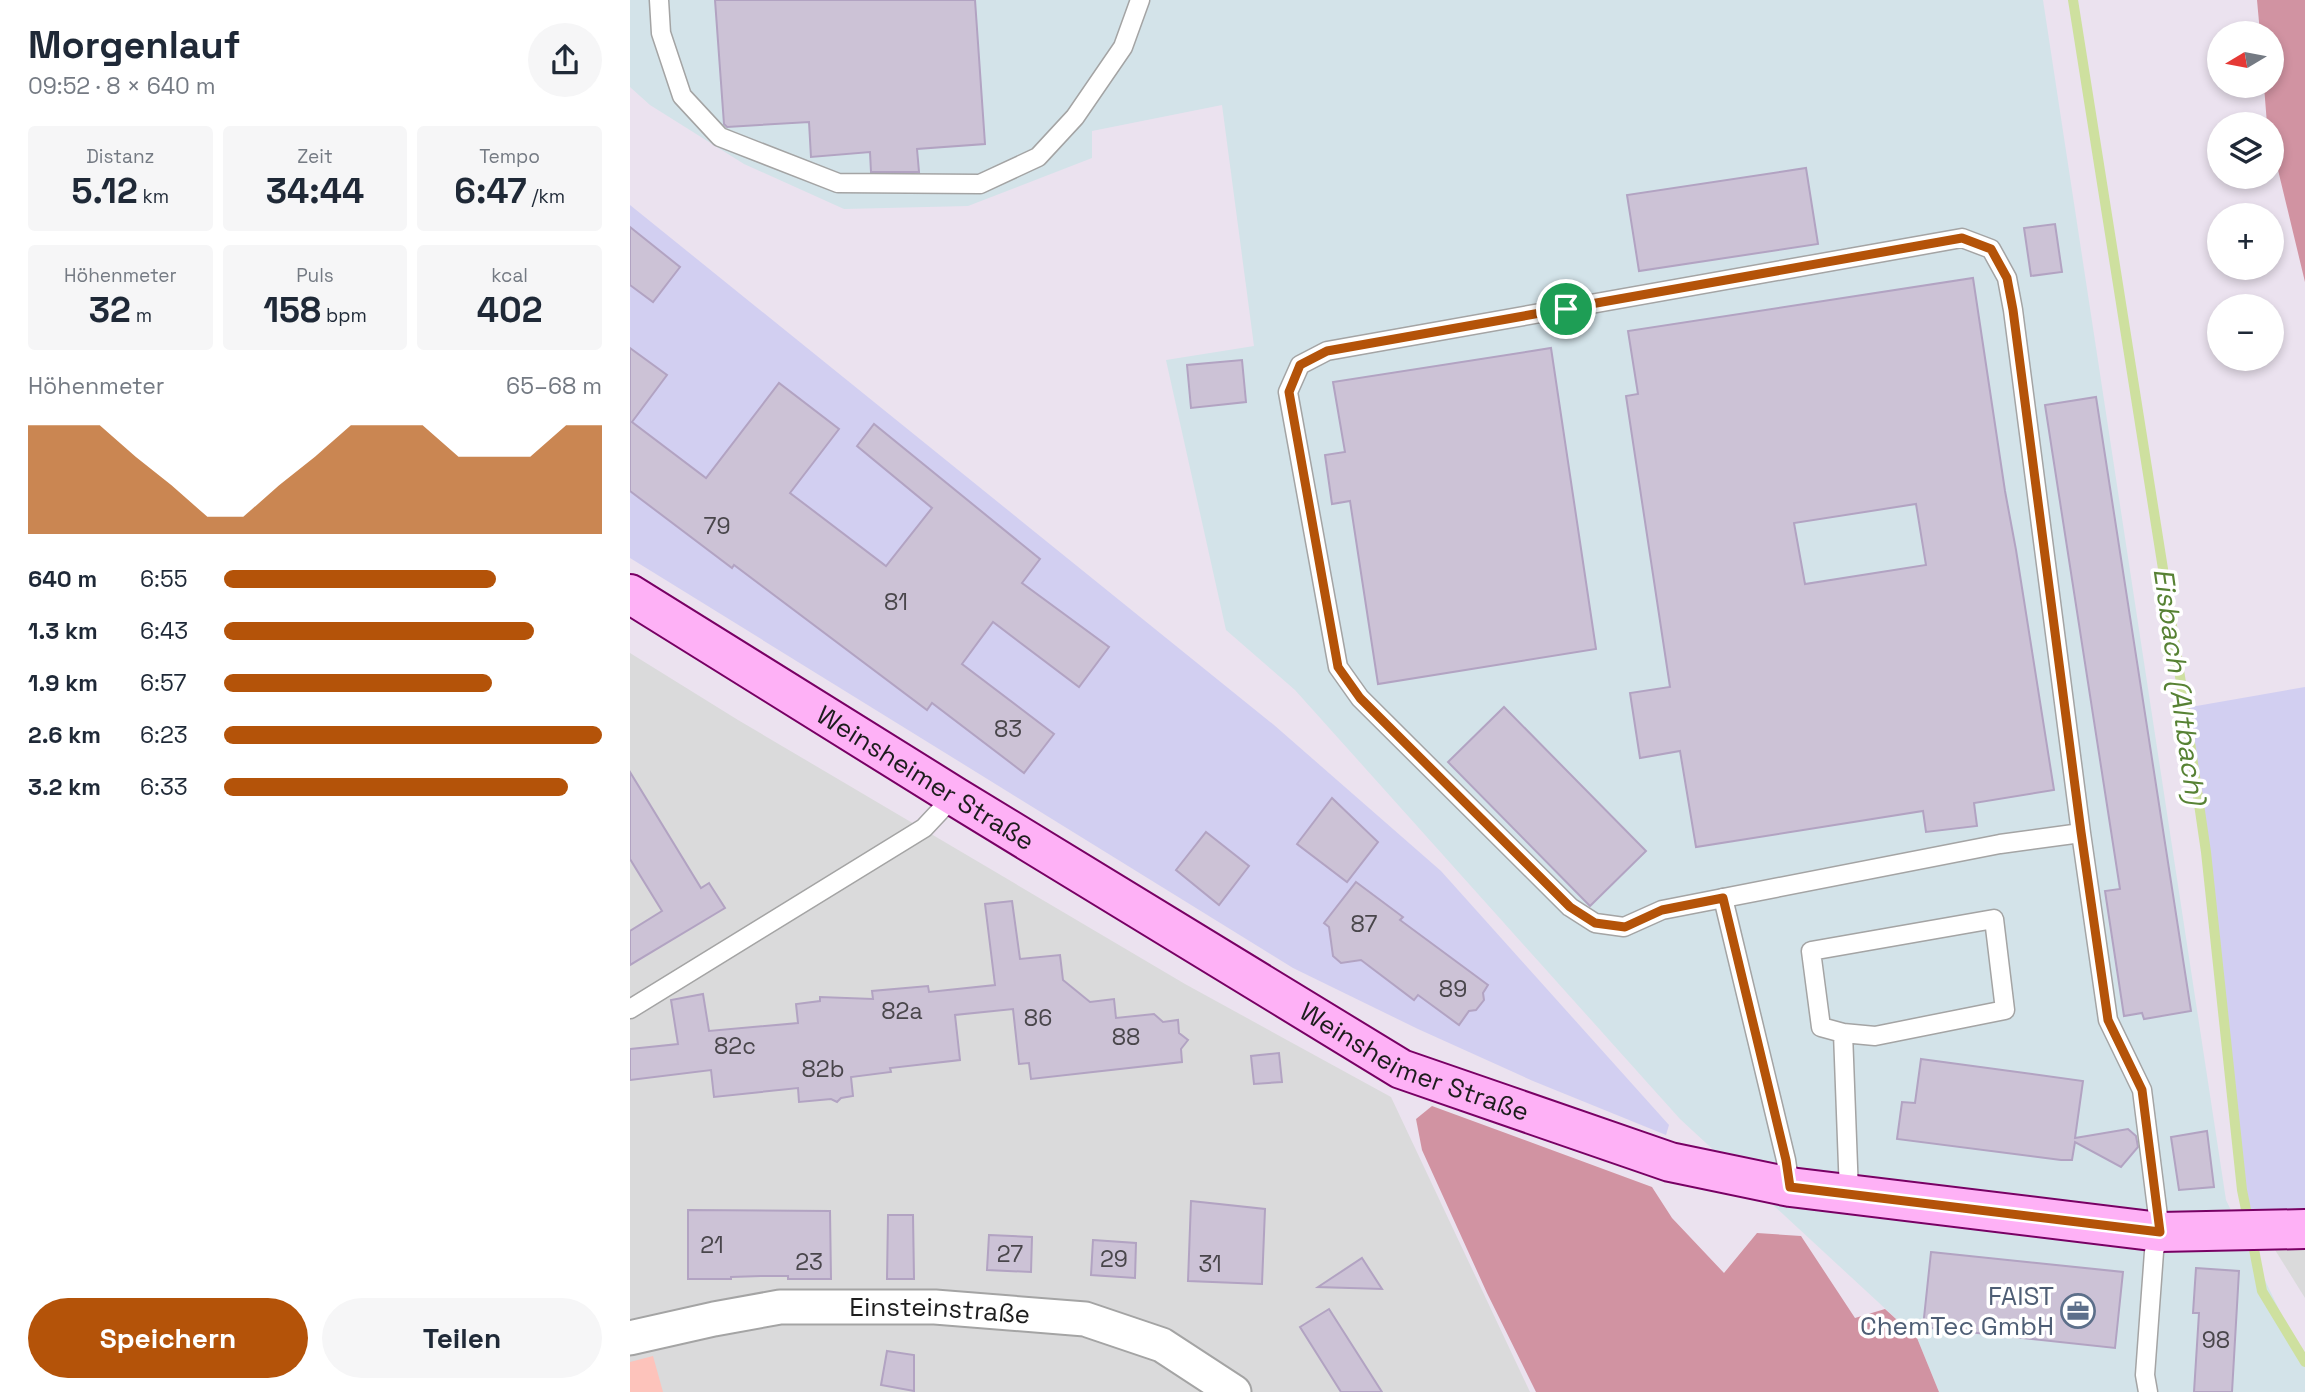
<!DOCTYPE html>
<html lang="de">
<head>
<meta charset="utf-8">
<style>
  :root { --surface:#fff; --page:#f6f6f7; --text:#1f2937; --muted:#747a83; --accent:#b45309 }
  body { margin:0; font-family:"Space Grotesk",sans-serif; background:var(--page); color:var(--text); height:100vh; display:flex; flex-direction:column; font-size:26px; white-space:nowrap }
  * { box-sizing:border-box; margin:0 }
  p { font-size:23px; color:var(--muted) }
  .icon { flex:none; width:38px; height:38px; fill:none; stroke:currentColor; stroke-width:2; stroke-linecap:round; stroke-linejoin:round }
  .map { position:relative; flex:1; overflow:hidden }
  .panel { display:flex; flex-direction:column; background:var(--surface); width:630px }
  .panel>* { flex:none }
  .needle { width:46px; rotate:260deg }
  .buttons { position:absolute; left:1577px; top:21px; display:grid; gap:14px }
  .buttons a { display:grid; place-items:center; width:77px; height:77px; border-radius:50%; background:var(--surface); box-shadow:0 4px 10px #0003; font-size:35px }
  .pin { position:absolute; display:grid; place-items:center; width:60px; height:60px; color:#fff; margin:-30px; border:4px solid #fff; border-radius:50%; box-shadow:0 2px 7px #0007 }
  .round { display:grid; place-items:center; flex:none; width:74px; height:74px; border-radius:37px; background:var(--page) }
  .headline { display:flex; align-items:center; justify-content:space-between; height:119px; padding:0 28px }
  h1 { font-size:38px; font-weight:700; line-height:52px }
  .metrics { display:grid; grid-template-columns:repeat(3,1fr); gap:10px; height:119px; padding:7px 28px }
  .metrics div { display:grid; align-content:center; border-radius:7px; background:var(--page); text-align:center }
  .metrics b { font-size:35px; font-weight:700 }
  .metrics small { font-size:19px; font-weight:400 }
  .metrics p { font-size:19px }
  .chart { height:196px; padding:14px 28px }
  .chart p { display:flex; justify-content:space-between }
  .chart svg { width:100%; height:126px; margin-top:7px; fill:var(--accent); opacity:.7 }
  .cta { display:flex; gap:14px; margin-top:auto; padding:14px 28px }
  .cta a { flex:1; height:80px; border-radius:42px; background:var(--accent); color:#fff; font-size:28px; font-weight:700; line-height:80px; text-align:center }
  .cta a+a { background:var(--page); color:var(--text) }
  ul { padding:0 28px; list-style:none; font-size:23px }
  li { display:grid; grid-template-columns:112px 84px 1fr; align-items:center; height:52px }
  li i { height:18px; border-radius:9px; background:var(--accent) }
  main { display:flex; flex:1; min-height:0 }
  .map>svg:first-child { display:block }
  .residential { fill:#dadadb }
  .commercial { fill:#d2cff1 }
  .industrial { fill:#d3e3e9 }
  .forest { fill:#d193a2 }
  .park { fill:#fdc3bb }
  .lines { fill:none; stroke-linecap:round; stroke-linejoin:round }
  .stream { stroke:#cee09f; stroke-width:10 }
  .building { fill:#ccc2d6; stroke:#b2a3c2; stroke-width:2; fill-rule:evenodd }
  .lane-casing { stroke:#a4a4a4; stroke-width:21 }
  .street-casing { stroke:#a4a4a4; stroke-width:37 }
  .secondary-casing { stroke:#780064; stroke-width:42 }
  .lane { stroke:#fff; stroke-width:18 }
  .street { stroke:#fff; stroke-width:33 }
  .secondary { stroke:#feb1f6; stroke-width:38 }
  .route-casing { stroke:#fff; stroke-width:14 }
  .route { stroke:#b45309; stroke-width:9 }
  .labels { text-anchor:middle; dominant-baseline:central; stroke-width:7; stroke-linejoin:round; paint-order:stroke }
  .number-label { font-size:23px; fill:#49464b }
  .street-label { font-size:26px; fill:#1d1d1d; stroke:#fff }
  .service-label { font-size:26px; fill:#4e5e75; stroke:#fff; text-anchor:end }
  .water-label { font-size:28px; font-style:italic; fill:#578234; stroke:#fff }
</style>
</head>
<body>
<main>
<section class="panel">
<div class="headline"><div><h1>Morgenlauf</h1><p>09:52 · 8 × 640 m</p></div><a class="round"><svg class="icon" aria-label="share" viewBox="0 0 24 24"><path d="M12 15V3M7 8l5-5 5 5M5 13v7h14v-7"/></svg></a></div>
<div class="metrics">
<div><p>Distanz</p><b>5.12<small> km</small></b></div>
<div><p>Zeit</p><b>34:44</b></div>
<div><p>Tempo</p><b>6:47<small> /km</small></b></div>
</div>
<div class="metrics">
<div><p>Höhenmeter</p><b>32<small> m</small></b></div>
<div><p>Puls</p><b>158<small> bpm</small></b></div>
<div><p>kcal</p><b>402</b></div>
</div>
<div class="chart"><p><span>Höhenmeter</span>65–68 m</p>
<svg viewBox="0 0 160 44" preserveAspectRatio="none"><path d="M0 44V6L10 6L20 6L30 17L40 27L50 38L60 38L70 27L80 17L90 6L100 6L110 6L120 17L130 17L140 17L150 6L160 6V44z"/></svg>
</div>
<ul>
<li><b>640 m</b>6:55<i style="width:72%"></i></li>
<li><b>1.3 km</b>6:43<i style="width:82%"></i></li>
<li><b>1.9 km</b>6:57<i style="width:71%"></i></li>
<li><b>2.6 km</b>6:23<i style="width:100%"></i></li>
<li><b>3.2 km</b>6:33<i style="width:91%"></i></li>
</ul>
<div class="cta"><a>Speichern</a><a>Teilen</a></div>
</section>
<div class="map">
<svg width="1675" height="1392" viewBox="0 0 1675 1392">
  <rect width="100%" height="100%" fill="#ebe2ef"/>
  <!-- residential -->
  <g class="residential">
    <polygon points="0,653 108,720 555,984 761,1097 900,1392 0,1392"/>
    <polygon points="1675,1236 1675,1298 1637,1237"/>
  </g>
  <!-- commercial -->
  <g class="commercial">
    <polygon points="0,205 644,725 811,871 1039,1125 1036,1135 903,1081 788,1029 663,968 0,558"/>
    <polygon points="1675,687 1675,1230 1630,1230 1612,1190 1576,852 1555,708"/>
  </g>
  <!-- industrial -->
  <polygon class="industrial" points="0,0 1413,0 1596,1200 1675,1363 1675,1392 1309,1392 1287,1338 1050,1119 665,690 596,630 536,360 624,346 592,105 462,131 462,158 338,206 214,209 114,164 20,105 0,87"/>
  <!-- forest -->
  <g class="forest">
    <polygon points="1627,0 1675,0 1675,282 1642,145 1642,124 1637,124 1634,86 1642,86 1642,33 1630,33"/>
    <polygon points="802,1106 1022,1187 1042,1218 1094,1273 1127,1233 1171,1236 1225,1318 1255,1309 1287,1338 1309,1392 906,1392 857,1293 792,1150 786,1119"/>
  </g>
  <!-- park -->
  <polygon class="park" points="23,1356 33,1392 0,1392 0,1362"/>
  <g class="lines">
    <!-- stream -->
    <g class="stream">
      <polyline points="1443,0 1555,708 1576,852 1612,1190 1619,1224"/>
      <polyline points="1622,1239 1632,1291 1675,1362"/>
    </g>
  </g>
  <!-- building -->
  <g class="building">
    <polygon points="85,0 345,0 355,144 287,149 289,172 241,172 240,152 181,157 179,122 97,127 94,124"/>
    <polygon points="1176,168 1188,244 1009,271 997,195"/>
    <polygon points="1425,224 1432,272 1401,276 1394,228"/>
    <polygon points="0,227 50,267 23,302 0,285"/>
    <path d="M 1343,278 L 1375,491 L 1386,550 L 1424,790 L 1344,803 L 1347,826 L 1296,832 L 1293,811 L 1066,847 L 1050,751 L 1010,758 L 1000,693 L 1040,687 L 996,396 L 1008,394 L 998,331 ZM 1286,504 L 1296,565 L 1175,584 L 1164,523 Z"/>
    <polygon points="0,348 37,375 2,422 76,478 149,383 209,429 160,493 256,566 302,508 227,446 244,424 410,559 392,583 479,647 449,687 363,622 332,664 424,734 394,773 302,703 297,710 104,565 102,568 0,491"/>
    <polygon points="921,348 966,649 748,684 720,501 702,504 695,455 715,452 703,382"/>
    <polygon points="612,360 616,402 561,408 557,365"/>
    <polygon points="1466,397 1561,1011 1514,1019 1512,1013 1494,1016 1475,891 1490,889 1415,405"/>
    <polygon points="874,707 1016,851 960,906 818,762"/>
    <polygon points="0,772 71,888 79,883 95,908 0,965 0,931 32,911 0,859"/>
    <polygon points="702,798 748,842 717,882 667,844"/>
    <polygon points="576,832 619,866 589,905 546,870"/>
    <polygon points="726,882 773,917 770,920 858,985 853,993 854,1000 846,1010 839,1011 829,1025 788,995 784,1000 731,960 711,963 703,956 699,927 694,923"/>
    <polygon points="382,901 390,959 430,955 433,980 460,1002 484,999 486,1018 524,1014 533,1022 548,1020 549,1033 558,1040 551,1049 552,1062 401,1079 399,1063 389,1064 383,1009 325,1015 330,1060 260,1068 261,1072 221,1077 223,1096 211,1098 207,1102 201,1099 169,1102 168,1088 84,1097 81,1070 0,1080 0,1049 48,1044 41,1000 73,994 79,1031 168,1023 166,1004 190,1001 190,997 243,999 242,991 298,986 299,992 365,985 355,904"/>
    <polygon points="649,1053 652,1082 624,1084 621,1056"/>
    <polygon points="1291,1059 1453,1081 1445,1138 1498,1129 1506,1136 1508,1147 1491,1167 1445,1142 1442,1160 1431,1160 1267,1139 1272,1102 1285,1103"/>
    <polygon points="1577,1131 1584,1187 1549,1190 1541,1137"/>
    <polygon points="561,1201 635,1209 632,1284 558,1281"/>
    <polygon points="58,1210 200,1211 201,1279 158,1279 158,1276 131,1276 101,1277 101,1279 58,1279"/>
    <polygon points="258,1215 283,1215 284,1279 257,1279"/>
    <polygon points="359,1235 402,1237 401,1272 357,1270"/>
    <polygon points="463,1240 506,1243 505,1278 461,1275"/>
    <polygon points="1301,1252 1493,1272 1485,1348 1293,1327"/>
    <polygon points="732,1258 752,1289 688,1287"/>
    <polygon points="1566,1268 1609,1271 1602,1392 1564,1392 1569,1313 1563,1313"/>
    <polygon points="699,1309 752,1392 711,1392 670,1327"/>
    <polygon points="257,1351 284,1355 284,1391 251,1385"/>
  </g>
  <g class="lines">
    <!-- lane casing -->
    <g class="lane-casing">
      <g id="lane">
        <polyline points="29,0 31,33 52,96 90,137 208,183 350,184 408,157 445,117 493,47 510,0"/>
        <polyline points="1451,833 1370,844 1032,910 994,927 965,923 940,907 730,698 708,667 658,392 670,365 697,351 1332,238 1361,249 1377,278 1383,310 1451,833 1478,1020 1512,1090 1530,1232 1524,1252 1515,1375 1518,1392"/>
        <polyline points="1093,898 1156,1160 1160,1187"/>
        <polyline points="0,1009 294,828 324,796"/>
        <polyline points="1213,1033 1191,1027 1181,951 1364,919 1375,1010 1245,1036 1213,1033 1219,1193"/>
      </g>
    </g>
    <!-- street casing -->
    <g class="street-casing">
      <g id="street">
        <path id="s1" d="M 0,1338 L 84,1319 L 150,1307 L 305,1307 L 455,1319 L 532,1345 L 604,1392"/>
      </g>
    </g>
    <!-- secondary casing -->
    <g class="secondary-casing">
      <g id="secondary">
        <path id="s2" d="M 0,594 L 324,796 L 771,1069 L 1040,1162 L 1160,1187 L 1530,1232 L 1675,1229"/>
      </g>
    </g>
    <!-- lane -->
    <use href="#lane" class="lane"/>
    <!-- street -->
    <use href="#street" class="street"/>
    <!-- secondary -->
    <use href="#secondary" class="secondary"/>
  </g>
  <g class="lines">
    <!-- route casing -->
    <g class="route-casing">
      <polygon id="route" points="1332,238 1361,249 1377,278 1383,310 1451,832 1478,1020 1512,1090 1530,1232 1160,1187 1156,1160 1093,898 1032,910 995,927 965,923 940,907 730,698 708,667 659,392 670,365 697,351"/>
    </g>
    <!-- route -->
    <use href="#route" class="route"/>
  </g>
  <!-- icons -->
  <defs>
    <g id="office-ring" transform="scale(1.75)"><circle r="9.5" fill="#fff" stroke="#5c6f8a" stroke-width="1.5"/><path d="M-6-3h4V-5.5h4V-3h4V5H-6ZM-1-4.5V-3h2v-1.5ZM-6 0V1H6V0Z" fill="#5c6f8a"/></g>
  </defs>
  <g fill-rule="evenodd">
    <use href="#office-ring" x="1448" y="1311"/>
  </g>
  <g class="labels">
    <!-- number labels -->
    <g class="number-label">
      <text x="87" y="526">79</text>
      <text x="266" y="602">81</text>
      <text x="378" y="729">83</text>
      <text x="734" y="924">87</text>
      <text x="823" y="989">89</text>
      <text x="272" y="1011">82a</text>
      <text x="408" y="1018">86</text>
      <text x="496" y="1037">88</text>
      <text x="105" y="1046">82c</text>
      <text x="193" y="1069">82b</text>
      <text x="82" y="1245">21</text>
      <text x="380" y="1254">27</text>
      <text x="484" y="1259">29</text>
      <text x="179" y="1262">23</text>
      <text x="580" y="1264">31</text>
      <text x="1586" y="1340">98</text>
    </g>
    <!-- street labels -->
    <g class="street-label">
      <text stroke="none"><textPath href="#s2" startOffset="348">Weinsheimer Straße</textPath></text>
      <text stroke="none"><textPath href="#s2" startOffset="915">Weinsheimer Straße</textPath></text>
      <text stroke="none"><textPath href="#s1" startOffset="313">Einsteinstraße</textPath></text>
    </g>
    <!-- service labels -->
    <g class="service-label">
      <text x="1424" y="1296">FAIST<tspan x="1424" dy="30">ChemTec GmbH</tspan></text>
    </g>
    <!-- water labels -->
    <g class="water-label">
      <text transform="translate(1550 686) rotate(82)">Eisbach (Altbach)</text>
    </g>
  </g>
</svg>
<div class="buttons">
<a><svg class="needle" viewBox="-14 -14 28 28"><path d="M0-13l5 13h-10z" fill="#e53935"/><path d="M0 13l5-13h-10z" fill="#747a83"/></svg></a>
<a><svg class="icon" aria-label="layers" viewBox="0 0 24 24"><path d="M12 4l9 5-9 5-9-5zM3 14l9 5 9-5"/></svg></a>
<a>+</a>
<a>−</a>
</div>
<div class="pin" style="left:936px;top:309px;background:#1e9e55"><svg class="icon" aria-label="arrive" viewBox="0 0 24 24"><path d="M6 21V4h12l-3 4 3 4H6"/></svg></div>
</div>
</main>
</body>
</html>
